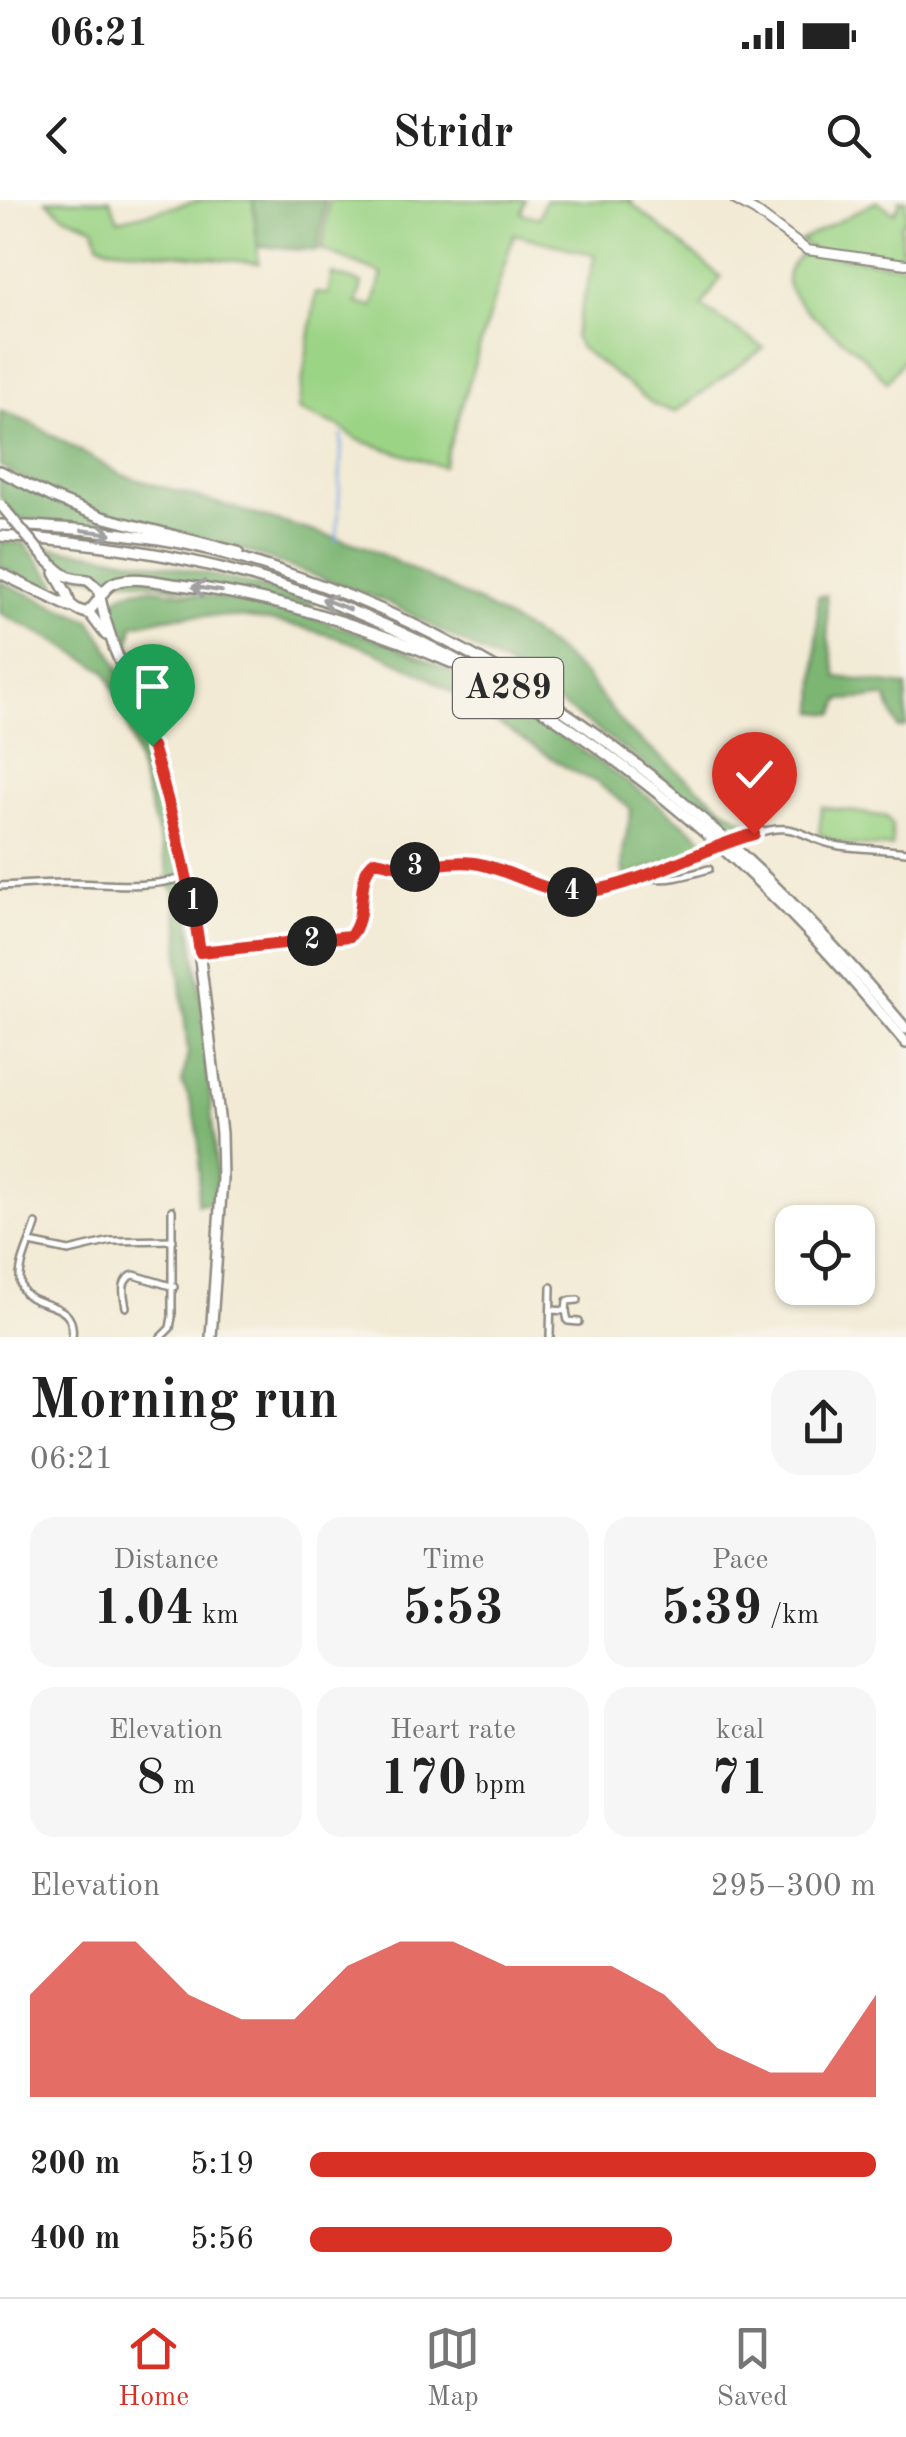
<!DOCTYPE html>
<html lang="en">
<head>
<meta charset="utf-8">
<style>
  :root { --surface:#fff; --page:#f6f6f6; --text:#222; --muted:#767676; --line:#e0e0e0; --accent:#d93025 }
  body { margin:0; font-family:"Old Standard TT",serif; background:var(--page); color:var(--text); height:100vh; display:flex; flex-direction:column; font-size:38px; white-space:nowrap }
  * { box-sizing:border-box; margin:0 }
  p { font-size:32px; color:var(--muted) }
  .icon { flex:none; width:55px; height:55px; fill:none; stroke:currentColor; stroke-width:2; stroke-linecap:round; stroke-linejoin:round }
  .map { position:relative; height:1137px; overflow:hidden }
  .details { display:flex; flex-direction:column; background:var(--surface); flex:1 }
  .details>* { flex:none }
  .fabs { position:absolute; left:775px; top:1005px; display:grid; gap:20px }
  .fabs a { display:grid; place-items:center; width:100px; height:100px; border-radius:20px; background:var(--surface); box-shadow:0 2px 8px #0004; font-size:50px }
  .pin { position:absolute; display:grid; place-items:center; width:85px; height:85px; color:#fff; margin:-102px -42px; border-radius:50% 50% 50% 0; rotate:-45deg; box-shadow:0 0 10px #0007 }
  .pin .icon { rotate:45deg }
  .km { position:absolute; width:50px; height:50px; margin:-25px; border-radius:50%; background:#222; color:#fff; font-size:28px; line-height:50px; text-align:center }
  .round { display:grid; place-items:center; flex:none; width:105px; height:105px; border-radius:30px; background:var(--page) }
  .overview { display:flex; align-items:center; justify-content:space-between; height:170px; padding:0 30px }
  h1 { font-size:55px; font-weight:600; line-height:75px }
  .stats { display:grid; grid-template-columns:repeat(3,1fr); gap:15px; height:170px; padding:10px 30px }
  .stats div { display:grid; align-content:center; border-radius:25px; background:var(--page); text-align:center }
  .stats b { font-size:50px; font-weight:600 }
  .stats small { font-size:28px; font-weight:400 }
  .stats p { font-size:28px }
  .chart { height:280px; padding:20px 30px }
  .chart p { display:flex; justify-content:space-between }
  .chart svg { width:100%; height:180px; margin-top:10px; fill:var(--accent); opacity:.7 }
  ul { padding:0 30px; list-style:none; font-size:32px }
  li { display:grid; grid-template-columns:160px 120px 1fr; align-items:center; height:75px }
  li i { height:25px; border-radius:12px; background:var(--accent) }
  .status { display:flex; justify-content:space-between; align-items:center; height:70px; padding:0 50px; background:var(--surface); direction:ltr }
  .status svg { height:28px; fill:currentColor }
  header { display:flex; justify-content:space-between; align-items:center; height:130px; padding:0 30px; background:var(--surface); font-size:45px; font-weight:600 }
  .tabs { display:flex; justify-content:space-around; align-items:center; height:140px; border-top:2px solid var(--line); background:var(--surface); font-size:28px; color:var(--muted) }
  .tabs a { display:grid; justify-items:center; gap:5px }
  .tabs .on { color:var(--accent) }
  .map>svg:first-child { display:block }
  .green { fill:#9cd486; stroke:#648058; stroke-width:2.5 }
  .forest { fill:#7db673; stroke:#54704f; stroke-width:2.5 }
  .lines { fill:none; stroke-linecap:round; stroke-linejoin:round }
  .stream { stroke:#79abe5; stroke-width:2.5 }
  .street-casing { stroke:#8e8a80; stroke-width:10 }
  .secondary-casing { stroke:#8e8a80; stroke-width:12 }
  .primary-casing { stroke:#8e8a80; stroke-width:14 }
  .street { stroke:#fff; stroke-width:5 }
  .secondary { stroke:#fff; stroke-width:8 }
  .primary { stroke:#fff; stroke-width:9 }
  .street-bridge-casing { stroke:#8e8a80; stroke-width:10; stroke-linecap:butt }
  .primary-bridge-casing { stroke:#8e8a80; stroke-width:14; stroke-linecap:butt }
  .street-bridge { stroke:#fff; stroke-width:5 }
  .primary-bridge { stroke:#fff; stroke-width:9 }
  .oneway { stroke:#a0a0a0 }
  .route-casing { stroke:#fff; stroke-width:20 }
  .route { stroke:#d93025; stroke-width:12 }
  .labels { text-anchor:middle; dominant-baseline:central; stroke-width:9; stroke-linejoin:round; paint-order:stroke }
  .shield { fill:#f7f3e8; stroke:#686764; stroke-width:2.5 }
  .shield-label { font-size:35px; font-weight:bold; fill:#2b2b2b }
</style>
</head>
<body>
<div class="status"><b>06:21</b><svg viewBox="0 0 49 12"><path d="M0 12V9h3v3zM5 12V6h3v6zM10 12V3h3v9zM15 12V0h3v12zM26 1h20v11H26zM47 4h2v5h-2z"/></svg></div>
<header><svg class="icon" aria-label="back" viewBox="0 0 24 24"><path d="M15 5l-7 7 7 7"/></svg>Stridr<svg class="icon" aria-label="search" viewBox="0 0 24 24"><circle cx="10" cy="10" r="6"/><path d="M15 15l6 6"/></svg></header>
<div class="map">
<svg width="906" height="1137" viewBox="0 0 906 1137">
  <rect width="100%" height="100%" fill="#f7f3e8"/>
  <filter id="ink" filterUnits="userSpaceOnUse"><feTurbulence type="fractalNoise" baseFrequency=".01" numOctaves="2"/><feDisplacementMap in="SourceGraphic" scale="20" xChannelSelector="R" yChannelSelector="G"/><feConvolveMatrix kernelMatrix="1 2 1 2 8 2 1 2 1" color-interpolation-filters="sRGB"/></filter>
  <filter id="wash" filterUnits="userSpaceOnUse"><feTurbulence type="fractalNoise" baseFrequency=".0048" numOctaves="4" result="noise"/><feDisplacementMap in="SourceGraphic" scale="40" xChannelSelector="R" yChannelSelector="G"/><feGaussianBlur stdDeviation="2.25" result="paint"/><feColorMatrix in="noise" values="0 0 0 0 0 0 0 0 0 0 0 0 0 0 0 0 0 1.4 0 .05"/><feComposite in="paint" operator="in"/></filter>
  <g filter="url(#wash)">
    <rect width="100%" height="100%" fill="#f2ead4"/>
    <!-- green -->
    <g class="green">
      <polygon points="46,0 110,0 118,20 202,0 253,0 259,63 107,47 98,43 94,27 63,15"/>
      <polygon points="329,0 525,0 521,13 539,18 545,0 631,0 630,2 721,77 702,107 764,148 675,212 654,205 580,148 574,137 595,55 514,34 443,267 358,240 340,227 298,210 316,93 328,94 332,74 362,83 357,103 373,107 382,74 322,50"/>
      <polygon points="899,0 906,0 906,19 901,24 902,60 814,50 800,41 877,1 894,13 900,3"/>
      <path d="M 803,52 L 906,66 L 906,156 L 887,182 C 878,172 869,162 859,153 C 842,138 787,102 787,79 C 787,68 796,60 803,52 Z"/>
      <path d="M 822,607 L 887,617 L 892,625 L 892,647 C 870,645 836,648 819,633 Z"/>
    </g>
    <!-- forest -->
    <g class="forest">
      <polygon points="253,0 325,0 318,51 258,46"/>
      <polygon points="0,211 31,223 122,275 366,347 478,402 530,432 560,454 586,477 626,529 723,608 757,629 736,637 632,555 507,466 387,402 235,347 130,321 77,303 18,276 0,266"/>
      <polygon points="0,276 77,311 122,327 127,332 17,319 0,297"/>
      <polygon points="0,342 24,343 56,383 56,388 46,391 0,366"/>
      <path d="M 49,348 C 141,358 225,375 313,402 L 310,408 L 120,378 L 105,382 L 91,375 L 68,374 L 49,357 Z"/>
      <path d="M 0,382 L 90,420 L 111,452 L 129,491 L 146,541 L 184,675 L 203,813 L 217,979 L 214,1003 L 197,1004 C 201,964 203,920 182,884 L 188,852 L 179,764 L 180,731 L 174,690 L 167,684 L 168,671 L 122,506 L 105,471 L 53,440 L 0,413 Z"/>
      <path d="M 149,388 L 280,407 L 389,443 L 486,487 L 473,507 C 389,445 276,408 172,417 C 158,419 146,423 133,425 L 130,442 L 135,468 L 131,472 L 109,407 C 117,391 133,390 149,388 Z"/>
      <polygon points="826,395 828,437 837,477 906,486 906,527 898,528 886,497 840,500 835,514 815,512 818,397"/>
      <path d="M 504,499 C 575,545 645,592 711,645 L 624,677 C 619,652 628,634 631,609 L 596,582 L 567,568 L 491,519 Z"/>
    </g>
    <g class="lines">
      <!-- stream -->
      <polyline class="stream" points="337,341 342,235"/>
    </g>
  </g>
  <g filter="url(#ink)">
    <g class="lines">
      <!-- street casing -->
      <g class="street-casing">
        <g id="street">
          <path d="M 754,634 C 800,619 801,640 840,646 C 862,649 884,649 906,652"/>
          <path d="M 651,673 L 653,678 C 671,681 691,674 709,669"/>
          <path d="M 0,686 C 21,685 42,683 63,683 C 110,683 139,690 187,677"/>
          <path d="M 200,752 L 275,746 L 352,736 C 364,719 363,690 366,668 L 375,661 C 387,663 399,668 413,667 C 433,666 453,661 474,663 C 499,666 522,681 546,688 C 593,702 659,672 701,653"/>
          <path d="M 36,1024 C 31,1041 20,1061 20,1078 C 19,1114 78,1093 72,1137"/>
          <polyline points="30,1043 69,1051 111,1041 173,1040"/>
          <path d="M 126,1107 C 124,1096 119,1079 134,1075 L 174,1087"/>
          <polyline points="552,1110 566,1111 568,1121 579,1122"/>
          <polyline points="566,1111 567,1101 578,1100"/>
          <polyline points="161,1137 170,1128 172,1117 172,1010"/>
          <polyline points="550,1137 551,1087"/>
        </g>
      </g>
      <!-- secondary casing -->
      <g class="secondary-casing">
        <polyline id="secondary" points="735,0 755,11 807,50 906,64"/>
      </g>
      <!-- primary casing -->
      <g class="primary-casing">
        <g id="primary">
          <polyline points="0,271 54,298 102,317 238,352"/>
          <path d="M 0,325 C 53,326 107,331 159,339 C 206,346 253,361 298,377 C 541,460 743,634 906,829"/>
          <path d="M 0,336 C 84,341 166,352 247,375 C 467,437 661,575 816,740 C 847,773 876,808 906,843"/>
          <path d="M 45,358 C 62,373 64,379 88,380 L 98,389 L 105,419 L 115,450 L 147,528 L 168,598 L 193,701 L 221,933 L 222,979 L 211,1137"/>
          <polyline points="0,373 70,407"/>
          <polyline points="55,373 67,394 70,404 78,410 90,414 106,435"/>
          <path d="M 87,412 C 100,404 102,385 119,381 C 137,376 162,383 181,385 C 276,397 366,426 455,464"/>
        </g>
      </g>
      <!-- street -->
      <use href="#street" class="street"/>
      <!-- secondary -->
      <use href="#secondary" class="secondary"/>
      <!-- primary -->
      <use href="#primary" class="primary"/>
      <!-- street-bridge casing -->
      <g class="street-bridge-casing">
        <polyline id="street-bridge" points="701,653 754,634"/>
      </g>
      <!-- primary-bridge casing -->
      <g class="primary-bridge-casing">
        <polyline id="primary-bridge" points="1,305 45,358"/>
      </g>
      <!-- street-bridge -->
      <use href="#street-bridge" class="street-bridge"/>
      <!-- primary-bridge -->
      <use href="#primary-bridge" class="primary-bridge"/>
    </g>
    <!-- one-way arrows -->
    <defs><path id="oneway-shaft" d="M-6 0H5M1.5-3L5.5 0L1.5 3" fill="none" stroke-width="1.6" stroke-linecap="round" stroke-linejoin="round" transform="scale(2.5)"/></defs>
    <g class="oneway">
      <use href="#oneway-shaft" transform="translate(97 332) rotate(7)"/>
      <use href="#oneway-shaft" transform="translate(207 389) rotate(-171)"/>
      <use href="#oneway-shaft" transform="translate(336 404) rotate(-159)"/>
    </g>
  </g>
  <g class="lines" filter="url(#ink)">
    <!-- route casing -->
    <g class="route-casing">
      <path id="route" d="M 152,546 C 172,613 190,681 200,752 L 350,736 C 369,717 354,675 375,661 C 387,663 400,668 413,667 C 433,666 453,660 474,663 C 513,669 546,697 586,692 C 645,683 697,650 754,634"/>
    </g>
    <!-- route -->
    <use href="#route" class="route"/>
  </g>
  <g class="labels">
    <!-- shield labels -->
    <rect class="shield" x="453" y="458" width="110" height="60" rx="8"/>
    <g class="shield-label">
      <text x="508" y="488">A289</text>
    </g>
  </g>
</svg>
<div class="fabs">
<a><svg class="icon" aria-label="locate" viewBox="0 0 24 24"><circle cx="12" cy="12" r="6"/><path d="M12 2v4M12 18v4M2 12h4M18 12h4"/></svg></a>
</div>
<div class="pin" style="left:152px;top:546px;background:#1e9e55"><svg class="icon" aria-label="arrive" viewBox="0 0 24 24"><path d="M6 21V4h12l-3 4 3 4H6"/></svg></div>
<div class="pin" style="left:754px;top:634px;background:#d93025"><svg class="icon" aria-label="check" viewBox="0 0 24 24"><path d="M5 12l5 5 9-10"/></svg></div>
<b class="km" style="left:193px;top:702px">1</b>
<b class="km" style="left:312px;top:741px">2</b>
<b class="km" style="left:415px;top:667px">3</b>
<b class="km" style="left:572px;top:692px">4</b>
</div>
<section class="details">
<div class="overview"><div><h1>Morning run</h1><p>06:21</p></div><a class="round"><svg class="icon" aria-label="share" viewBox="0 0 24 24"><path d="M12 15V3M7 8l5-5 5 5M5 13v7h14v-7"/></svg></a></div>
<div class="stats">
<div><p>Distance</p><b>1.04<small> km</small></b></div>
<div><p>Time</p><b>5:53</b></div>
<div><p>Pace</p><b>5:39<small> /km</small></b></div>
</div>
<div class="stats">
<div><p>Elevation</p><b>8<small> m</small></b></div>
<div><p>Heart rate</p><b>170<small> bpm</small></b></div>
<div><p>kcal</p><b>71</b></div>
</div>
<div class="chart"><p><span>Elevation</span>295–300 m</p>
<svg viewBox="0 0 160 44" preserveAspectRatio="none"><path d="M0 44V19L10 6L20 6L30 19L40 25L50 25L60 12L70 6L80 6L90 12L100 12L110 12L120 19L130 32L140 38L150 38L160 19V44z"/></svg>
</div>
<ul>
<li><b>200 m</b>5:19<i style="width:100%"></i></li>
<li><b>400 m</b>5:56<i style="width:64%"></i></li>
</ul>
</section>
<nav class="tabs">
<a class="on"><svg class="icon" aria-label="home" viewBox="0 0 24 24"><path d="M3 11l9-7 9 7M6 9v11h12V9"/></svg>Home</a>
<a><svg class="icon" aria-label="map" viewBox="0 0 24 24"><path d="M3 6l6-2 6 2 6-2v14l-6 2-6-2-6 2zM9 4v14M15 6v14"/></svg>Map</a>
<a><svg class="icon" aria-label="saved" viewBox="0 0 24 24"><path d="M7 4h10v16l-5-4-5 4z"/></svg>Saved</a>
</nav>
</body>
</html>
